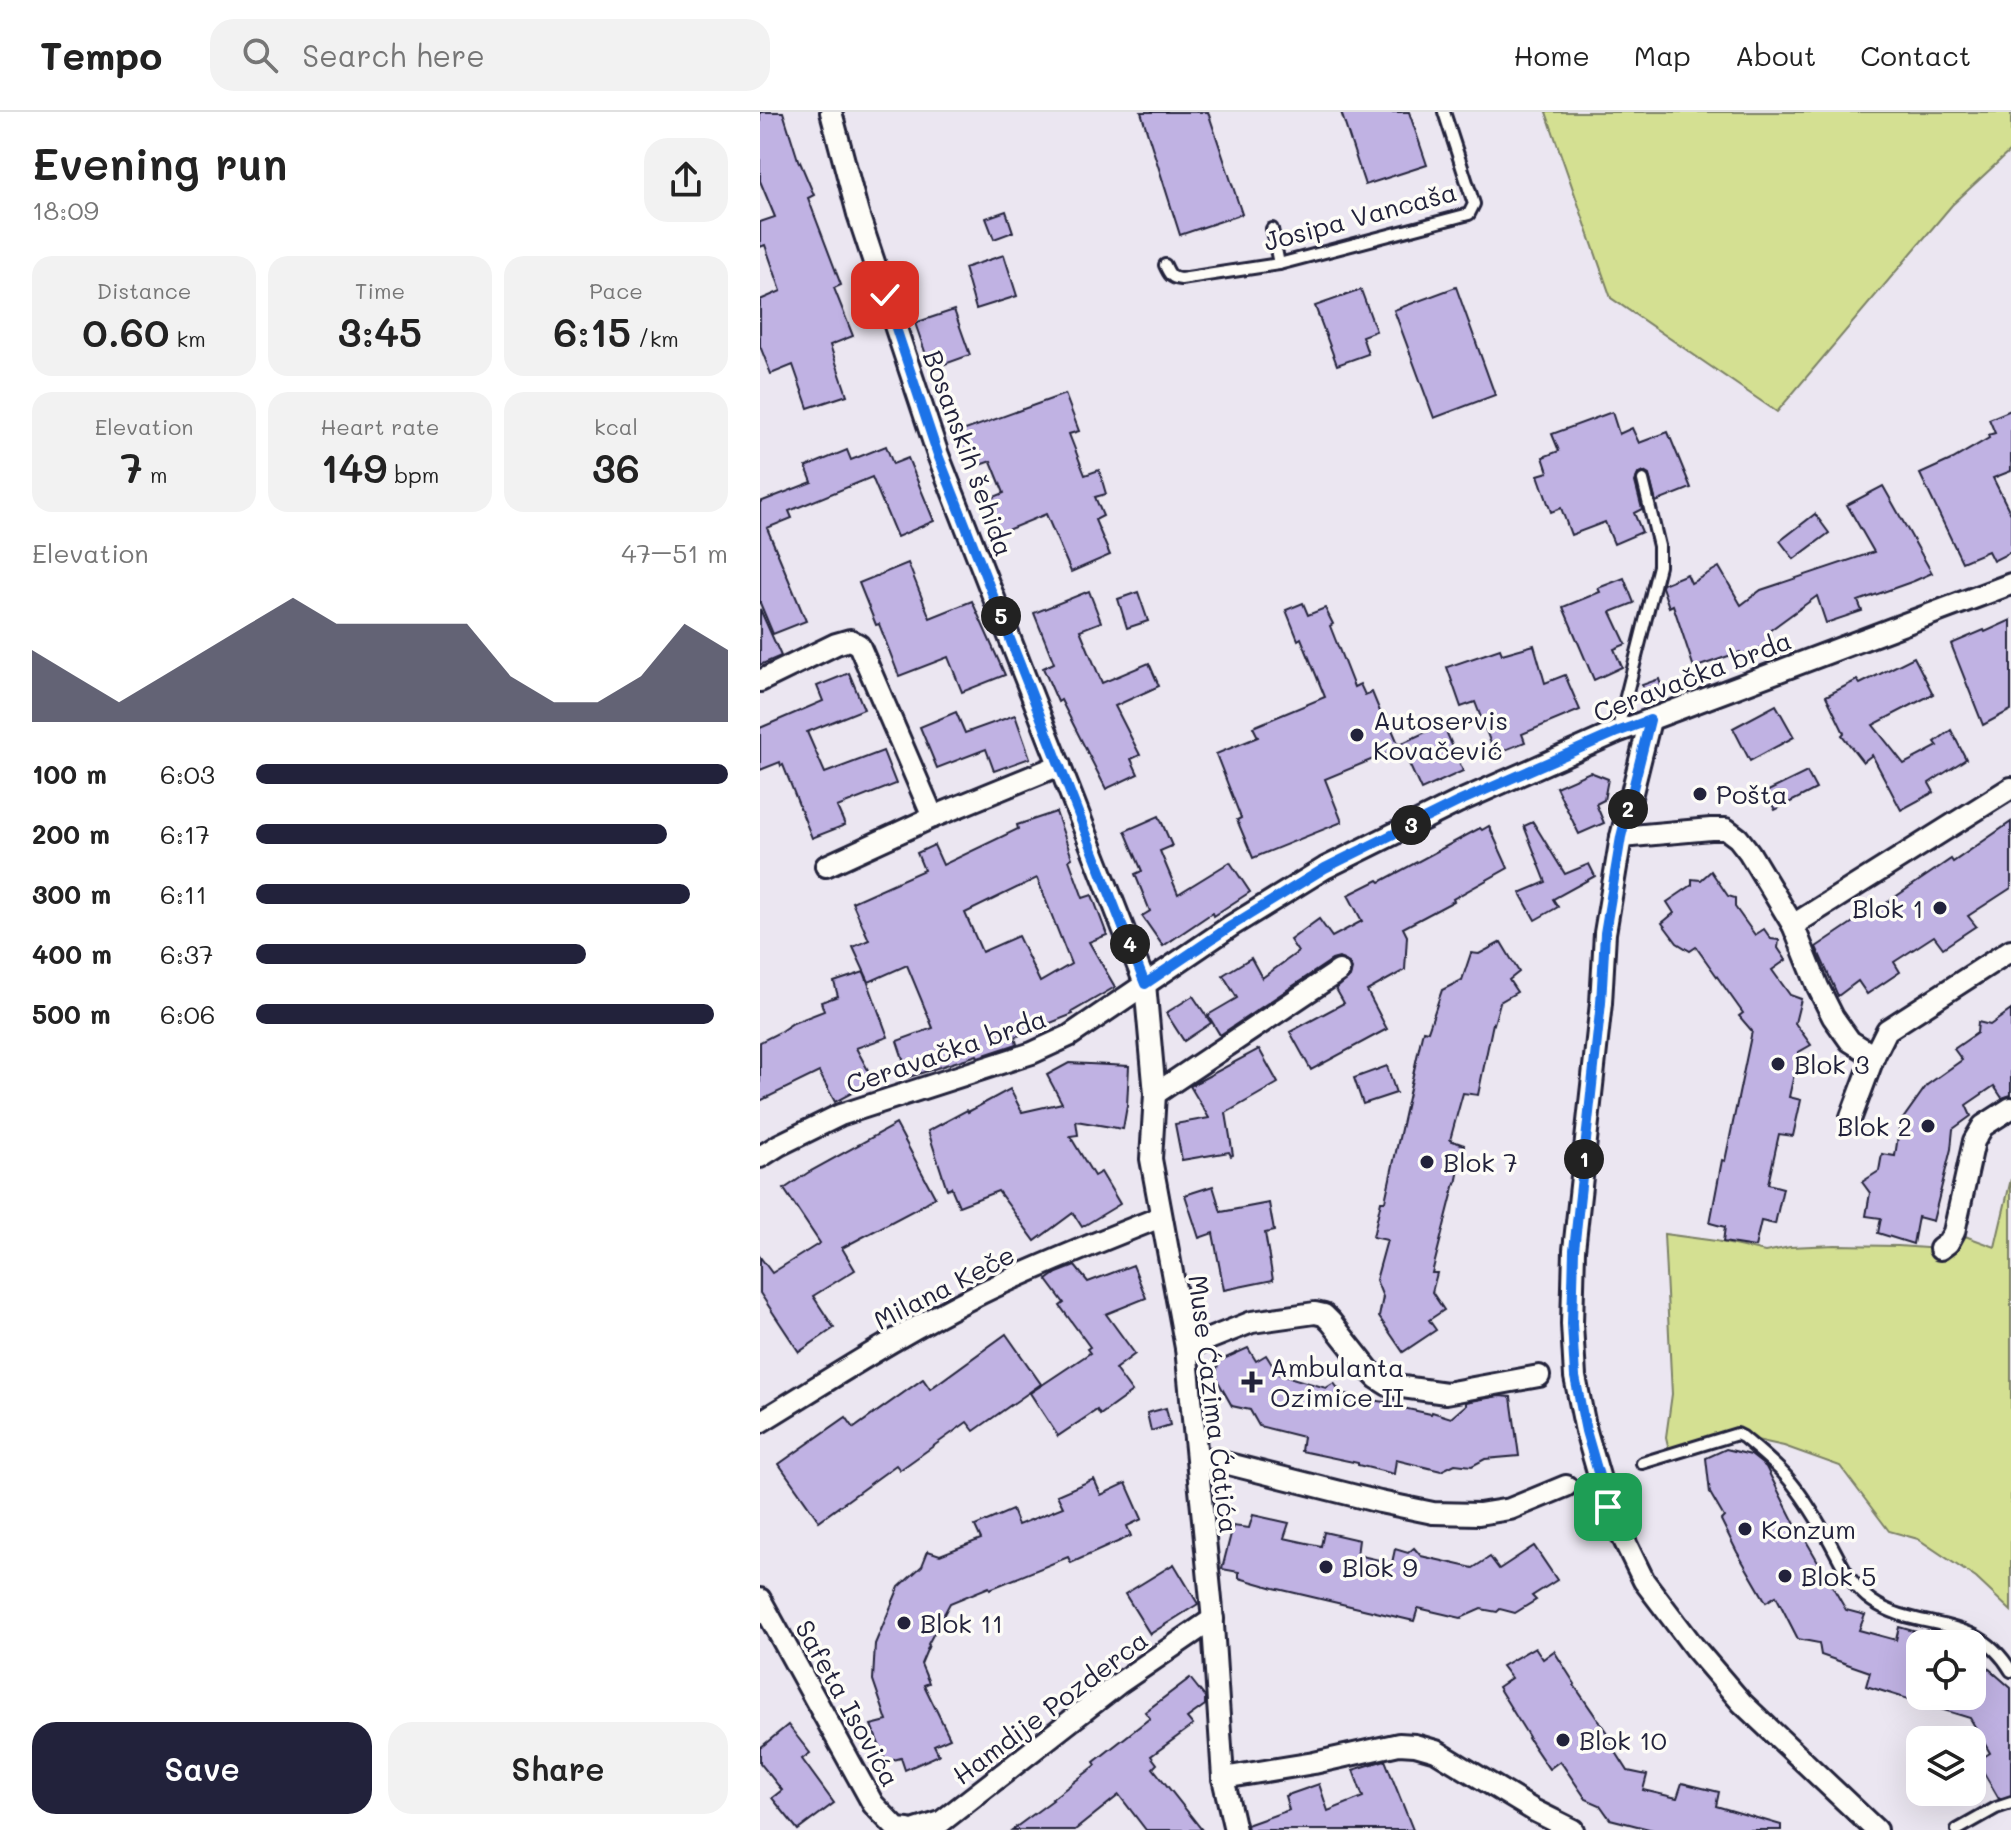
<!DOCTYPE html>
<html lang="en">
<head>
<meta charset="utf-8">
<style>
  :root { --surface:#fff; --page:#f2f2f2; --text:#222; --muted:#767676; --line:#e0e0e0; --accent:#22223b }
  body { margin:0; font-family:Mali,sans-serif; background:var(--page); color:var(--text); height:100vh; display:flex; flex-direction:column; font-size:30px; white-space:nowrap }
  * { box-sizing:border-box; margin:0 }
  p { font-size:26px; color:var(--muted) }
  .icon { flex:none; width:44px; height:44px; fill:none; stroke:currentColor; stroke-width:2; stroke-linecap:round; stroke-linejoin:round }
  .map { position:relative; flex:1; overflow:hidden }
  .panel { display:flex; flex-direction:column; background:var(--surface); width:760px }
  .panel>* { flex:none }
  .controls { position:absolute; left:1146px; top:1518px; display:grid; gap:16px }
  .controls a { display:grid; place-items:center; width:80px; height:80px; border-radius:16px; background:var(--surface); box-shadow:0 8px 32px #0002; font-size:40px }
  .pin { position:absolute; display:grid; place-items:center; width:68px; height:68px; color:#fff; margin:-34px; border-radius:16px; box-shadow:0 4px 12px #0006 }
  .km { position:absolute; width:40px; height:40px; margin:-20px; border-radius:50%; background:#222; color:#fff; font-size:22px; line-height:40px; text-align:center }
  .round { display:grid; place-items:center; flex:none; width:84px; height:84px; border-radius:24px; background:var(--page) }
  .overview { display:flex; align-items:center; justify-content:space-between; height:136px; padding:0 32px }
  h1 { font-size:44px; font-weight:600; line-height:60px }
  .metrics { display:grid; grid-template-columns:repeat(3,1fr); gap:12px; height:136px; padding:8px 32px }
  .metrics div { display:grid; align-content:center; border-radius:20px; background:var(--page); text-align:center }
  .metrics b { font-size:40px; font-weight:600 }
  .metrics small { font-size:22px; font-weight:400 }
  .metrics p { font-size:22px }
  .chart { height:224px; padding:16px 32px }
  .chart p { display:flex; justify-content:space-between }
  .chart svg { width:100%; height:144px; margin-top:8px; fill:var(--accent); opacity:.7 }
  .cta { display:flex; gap:16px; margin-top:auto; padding:16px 32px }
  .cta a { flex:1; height:92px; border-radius:24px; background:var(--accent); color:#fff; font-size:32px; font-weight:600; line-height:92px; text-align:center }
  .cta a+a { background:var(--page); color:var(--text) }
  ul { padding:0 32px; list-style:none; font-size:26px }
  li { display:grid; grid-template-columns:128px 96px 1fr; align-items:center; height:60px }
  li i { height:20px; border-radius:10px; background:var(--accent) }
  header { display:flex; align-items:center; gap:48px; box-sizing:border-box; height:112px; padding:0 40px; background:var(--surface); border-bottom:2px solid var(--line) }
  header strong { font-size:38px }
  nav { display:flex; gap:44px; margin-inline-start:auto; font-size:28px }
  .search { width:560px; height:72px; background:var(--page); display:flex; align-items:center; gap:20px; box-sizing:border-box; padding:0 28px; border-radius:24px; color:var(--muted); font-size:30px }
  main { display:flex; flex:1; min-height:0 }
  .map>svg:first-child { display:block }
  .green { fill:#d4e092; stroke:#7b8166; stroke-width:2 }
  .building { fill:#c0b2e3; stroke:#22223b; stroke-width:2; fill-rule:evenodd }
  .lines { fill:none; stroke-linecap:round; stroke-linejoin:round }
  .service-casing { stroke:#22223b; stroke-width:16 }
  .minor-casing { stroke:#22223b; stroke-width:26 }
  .service { stroke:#fdfcf7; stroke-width:10 }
  .minor { stroke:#fdfcf7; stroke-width:20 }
  .route-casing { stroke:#fff; stroke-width:16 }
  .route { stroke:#1a73e8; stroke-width:10 }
  .poi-dot { fill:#22223b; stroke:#fdfcf7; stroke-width:3 }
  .labels { text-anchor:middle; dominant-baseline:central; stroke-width:7; stroke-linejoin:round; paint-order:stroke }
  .street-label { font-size:26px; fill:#22223b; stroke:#fdfcf7 }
  .poi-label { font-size:26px; fill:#22223b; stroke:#fdfcf7; text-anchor:start }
</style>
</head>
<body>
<header>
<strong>Tempo</strong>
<div class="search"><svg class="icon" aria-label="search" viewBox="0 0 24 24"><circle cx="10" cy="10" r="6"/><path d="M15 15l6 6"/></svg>Search here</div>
<nav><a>Home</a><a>Map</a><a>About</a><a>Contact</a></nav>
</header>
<main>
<section class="panel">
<div class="overview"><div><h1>Evening run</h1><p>18:09</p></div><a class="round"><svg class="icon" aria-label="share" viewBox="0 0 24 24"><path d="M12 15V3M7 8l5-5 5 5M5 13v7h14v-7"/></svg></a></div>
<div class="metrics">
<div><p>Distance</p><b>0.60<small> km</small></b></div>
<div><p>Time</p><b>3:45</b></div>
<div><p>Pace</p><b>6:15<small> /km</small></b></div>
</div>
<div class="metrics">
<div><p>Elevation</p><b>7<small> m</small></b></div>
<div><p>Heart rate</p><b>149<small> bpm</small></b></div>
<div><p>kcal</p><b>36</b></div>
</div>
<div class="chart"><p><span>Elevation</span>47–51 m</p>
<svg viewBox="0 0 160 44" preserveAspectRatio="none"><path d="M0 44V22L10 30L20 38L30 30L40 22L50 14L60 6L70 14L80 14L90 14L100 14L110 30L120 38L130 38L140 30L150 14L160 22V44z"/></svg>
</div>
<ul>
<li><b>100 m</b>6:03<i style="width:100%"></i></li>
<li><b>200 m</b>6:17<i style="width:87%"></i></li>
<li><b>300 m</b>6:11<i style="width:92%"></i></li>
<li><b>400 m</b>6:37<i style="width:70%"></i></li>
<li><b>500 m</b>6:06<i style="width:97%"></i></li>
</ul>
<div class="cta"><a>Save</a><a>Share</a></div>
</section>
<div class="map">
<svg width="1251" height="1718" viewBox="0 0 1251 1718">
  <rect width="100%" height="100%" fill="#ebe6f1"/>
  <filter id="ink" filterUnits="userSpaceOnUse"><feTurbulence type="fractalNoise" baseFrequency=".0125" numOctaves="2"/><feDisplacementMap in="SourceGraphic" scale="16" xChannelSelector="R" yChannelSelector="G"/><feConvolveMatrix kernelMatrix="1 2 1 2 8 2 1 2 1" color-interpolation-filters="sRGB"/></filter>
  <g filter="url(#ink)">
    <!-- green -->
    <g class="green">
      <polygon points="786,0 1251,0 1251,38 1192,93 1017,300 851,186"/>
      <polygon points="1251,1067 1251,1499 1216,1466 1158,1427 1129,1419 1080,1354 1024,1334 983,1325 910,1342 906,1325 912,1282 904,1122 956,1129 1005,1140 1030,1135 1075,1133 1138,1134 1180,1137 1194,1120 1235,1135"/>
    </g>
    <!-- building -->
    <g class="building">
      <polygon points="0,0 23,0 39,51 40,50 54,83 48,86 81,173 74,176 93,224 70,233 87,283 48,296 33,253 11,262 0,234 0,188 21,179 5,133 0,135 0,110 15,105 0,69"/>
      <polygon points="381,0 448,0 482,102 420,123"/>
      <polygon points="581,0 649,0 667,53 605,73"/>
      <polygon points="246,99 253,120 234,127 226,106"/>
      <polygon points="244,143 257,184 216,197 204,156"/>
      <polygon points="696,175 735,283 674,306 634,198"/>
      <polygon points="601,178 616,219 602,224 608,242 577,253 555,194"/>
      <polygon points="194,198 210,243 171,257 155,211"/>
      <polygon points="305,282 319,319 309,322 325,363 339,358 346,382 335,385 343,404 335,408 350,443 311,460 286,402 235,423 222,390 244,381 231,349 208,357 194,322"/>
      <polygon points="1251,298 1251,359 1233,366 1251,402 1251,440 1233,449 1228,439 1202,450 1160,362 1193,347 1229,326 1228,323 1235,321 1229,307"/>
      <polygon points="852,300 859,322 872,316 879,331 908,320 931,376 896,390 889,363 884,360 878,362 875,370 882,397 874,401 882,420 854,432 845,410 811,423 801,396 791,400 778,363 788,360 783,345 799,339 792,322"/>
      <polygon points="126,334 133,352 148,346 174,409 137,425 112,365 29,399 32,406 7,416 46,509 13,522 0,491 0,390 52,370 46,355 87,338 91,348"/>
      <polygon points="1123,374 1172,461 1154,469 1098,489 1102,499 1066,511 1057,484 1009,519 1014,531 982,543 980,540 934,556 913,493 909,495 902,475 903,472 927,462 931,471 959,455 981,493 1001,478 1114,440 1087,393"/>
      <polygon points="1055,402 1069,421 1034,447 1020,429"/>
      <polygon points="148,451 170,506 212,489 245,563 202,580 188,545 139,564 119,512 116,513 99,471"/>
      <polygon points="864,466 874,491 851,500 866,532 854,537 862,555 834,568 803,495 840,480 838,476"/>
      <polygon points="329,479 341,510 320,518 342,571 389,551 399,574 355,594 380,643 371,647 378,662 346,677 301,588 298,590 283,556 294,551 274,501"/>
      <polygon points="378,480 388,509 367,516 358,487"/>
      <polygon points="543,491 548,503 565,496 573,512 570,514 594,575 600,572 605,583 612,580 621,602 625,601 640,636 565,667 582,710 493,746 477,708 481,706 456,642 498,625 493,615 565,585 541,526 538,528 526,498"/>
      <polygon points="0,497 21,544 0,553"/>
      <polygon points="1251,508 1251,598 1223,613 1191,532 1224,518 1225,520"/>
      <polygon points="774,533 785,571 805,563 820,598 762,622 765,630 735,642 715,590 701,595 687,555 740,537 742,542"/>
      <polygon points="1154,545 1173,582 1113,613 1144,652 1178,634 1175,630 1191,618 1206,647 1169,671 1174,680 1141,698 1112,643 1103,650 1082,623 1084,621 1066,584 1097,568 1100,572"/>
      <polygon points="89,561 104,597 47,620 65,661 123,639 136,672 77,695 85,713 52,726 23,653 21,654 20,650 0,658 0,616 63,589 57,574"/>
      <polygon points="899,567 905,586 888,591 882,573"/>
      <polygon points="1016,593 1034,625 990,649 973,616"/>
      <polygon points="196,600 205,621 255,603 270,646 234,659 226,637 177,656 160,615"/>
      <polygon points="683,612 703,659 661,678 640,632"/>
      <polygon points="830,660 848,667 844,688 836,692 844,711 819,722 796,675"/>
      <polygon points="1047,660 1056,677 1015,698 1006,680"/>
      <path d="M 296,700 L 312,746 L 309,748 L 323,786 L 332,783 L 347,823 L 329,830 L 355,875 L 312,900 L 313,902 L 255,925 L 257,932 L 218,945 L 217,943 L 149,965 L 137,929 L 173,916 L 147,853 L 109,870 L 93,835 L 109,828 L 92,790 L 164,758 L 157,741 L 174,733 L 183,753 L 258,717 L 257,713 ZM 277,766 L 311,852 L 280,870 L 258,824 L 222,840 L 205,801 Z"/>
      <polygon points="399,704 412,734 400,739 418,782 470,750 490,780 453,804 452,801 403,834 382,804 390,799 375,762 382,759 365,719"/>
      <polygon points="773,710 805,762 829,752 835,764 793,787 798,795 775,808 760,781 786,770 764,714"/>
      <polygon points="1251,710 1251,776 1208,804 1216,814 1183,836 1174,824 1134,850 1140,860 1107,882 1098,869 1078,884 1056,835 1117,794 1119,796 1191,747 1193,750"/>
      <polygon points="729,714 748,756 693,787 694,789 643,816 647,824 645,858 607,879 627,917 551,958 530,920 584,891 576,877 590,865 592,857 589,851 579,846 572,848 460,923 448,903 477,886 463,863 491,846 502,866 538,840 530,828 559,807 572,825 602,809 588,783 618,768 620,770 720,716 722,718"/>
      <polygon points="951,759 968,784 975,786 975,795 995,823 1004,817 1011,827 1019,828 1018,836 1026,848 1012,858 1030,883 1041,887 1035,911 1051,933 1039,940 1029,985 1041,988 1033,1024 1019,1022 1008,1072 1023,1076 1015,1112 1001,1109 995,1135 963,1130 965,1115 950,1111 962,1048 965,1049 992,919 979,904 983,901 936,835 930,839 917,831 902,811 914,801 907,790 932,773 932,767 941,768"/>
      <polygon points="741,830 759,860 749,868 757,880 740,890 734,912 733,911 718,983 703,981 690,1028 704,1033 696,1072 695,1071 672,1161 677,1161 672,1180 684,1198 669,1208 676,1218 643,1240 619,1205 623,1185 616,1168 627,1128 613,1125 621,1089 625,1089 663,918 668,919 682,878 702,868 711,841 719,842"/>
      <polygon points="104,860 128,925 96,936 114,969 75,990 59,960 0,989 0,930 18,921 33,911 64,899 61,890 78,884 74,870"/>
      <polygon points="433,884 451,911 424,929 406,901"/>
      <polygon points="1251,898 1251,983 1242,986 1234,974 1206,993 1211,1004 1193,1017 1191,1037 1173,1109 1158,1105 1153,1132 1118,1121 1121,1106 1106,1104 1110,1081 1102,1070 1119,1059 1122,1042 1135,1044 1140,1011 1167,973 1202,948 1194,937 1217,921 1218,910 1230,913"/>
      <polygon points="499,937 518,971 466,1001 473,1043 471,1044 469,1040 422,1048 415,1012 449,1006 430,974"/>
      <polygon points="309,951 369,954 367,994 363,1017 316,1009 318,1023 310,1024 334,1064 341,1060 360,1092 322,1115 313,1101 275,1129 238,1079 199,1094 191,1075 187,1077 168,1019 207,998 208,1000 250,977 262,1000 302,991 287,963"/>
      <polygon points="627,954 636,981 603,992 594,966"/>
      <polygon points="136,1012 175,1085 158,1096 82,1136 95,1158 53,1184 74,1216 39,1240 0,1181 0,1145 12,1161 60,1131 24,1077 49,1060"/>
      <polygon points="453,1074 461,1100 509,1091 514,1119 505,1121 513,1168 464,1178 453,1121 439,1126 425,1083"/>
      <polygon points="315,1154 328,1170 373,1153 386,1186 346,1202 375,1242 355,1257 372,1280 340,1303 337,1298 298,1324 270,1281 330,1241 327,1237 330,1235 300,1194 304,1191 287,1168 297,1161"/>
      <polygon points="246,1222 281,1272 214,1319 207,1310 140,1358 136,1353 59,1409 19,1352 86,1305 94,1316 163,1267 170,1277"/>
      <polygon points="488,1236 496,1249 506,1243 518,1262 566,1276 574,1271 582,1282 592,1283 592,1285 625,1290 631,1287 635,1287 638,1295 671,1302 672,1300 691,1306 706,1293 706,1290 739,1284 751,1285 759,1344 725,1347 712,1354 695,1352 681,1359 636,1348 634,1362 598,1353 598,1351 541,1339 543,1325 499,1314 490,1298 472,1294 455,1264 459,1249"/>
      <polygon points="406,1296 410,1313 391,1319 387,1301"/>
      <polygon points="966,1337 991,1343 1006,1355 1043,1428 1045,1427 1086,1498 1105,1503 1099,1518 1136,1528 1139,1515 1160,1521 1160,1584 1212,1584 1212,1542 1251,1576 1251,1683 1239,1687 1217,1649 1230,1641 1210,1606 1106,1574 1110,1560 1061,1543 1059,1531 1038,1527 1016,1484 1006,1490 977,1440 961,1408 964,1405 950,1381 946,1346"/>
      <polygon points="334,1367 341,1383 366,1371 382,1407 367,1414 371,1424 311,1451 308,1445 230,1477 229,1475 190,1491 168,1532 169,1533 161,1552 169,1571 164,1573 190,1626 174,1633 179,1643 145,1658 141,1646 126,1650 111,1613 127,1609 113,1568 115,1532 139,1475 162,1454 168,1439 180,1443 221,1427 215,1414 252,1398 258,1413 303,1395 297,1383"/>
      <polygon points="493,1403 529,1411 524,1426 561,1434 564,1420 599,1428 597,1443 632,1451 635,1437 648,1441 654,1436 661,1444 713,1456 730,1445 739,1457 774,1434 797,1468 772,1484 776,1488 755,1501 740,1497 737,1500 721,1497 701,1506 658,1496 654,1509 514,1476 479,1466 479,1460 462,1457 473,1414 489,1416"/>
      <polygon points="414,1452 438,1492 390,1522 365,1482"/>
      <polygon points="775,1535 783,1547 794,1539 815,1572 814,1573 847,1621 845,1623 868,1659 887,1663 883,1678 917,1686 922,1671 959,1680 956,1694 1021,1713 1021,1718 893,1718 850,1707 840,1693 826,1687 800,1649 789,1657 768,1626 769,1625 738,1575 751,1566 742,1554"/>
      <polygon points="430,1566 445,1585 445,1593 427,1606 433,1613 391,1644 397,1652 393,1656 442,1718 386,1718 359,1683 315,1718 252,1718 293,1688 292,1687 336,1653 334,1650 390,1606 385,1600"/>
      <polygon points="28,1613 50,1641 42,1647 74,1691 38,1718 12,1686 22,1678 0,1651 0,1636"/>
      <polygon points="625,1648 653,1718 488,1718 487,1713 529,1698 525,1684 559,1672 568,1699 603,1685 593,1658"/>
    </g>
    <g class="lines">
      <!-- service casing -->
      <g class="service-casing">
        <g id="service">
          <polyline points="512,117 519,152"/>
          <path d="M 405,153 C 409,162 411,166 421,167 L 519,152 L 709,102 L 714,92 L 684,0"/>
          <polyline points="857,620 899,454 899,434 883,368"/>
          <path d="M 882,1351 L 977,1322 L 983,1325 C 997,1337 1012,1349 1024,1362 C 1038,1377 1050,1396 1060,1413 C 1077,1438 1086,1471 1112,1489 C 1158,1521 1216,1499 1251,1559"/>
          <polyline points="1197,1718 1236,1696 1251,1691"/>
        </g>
      </g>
      <!-- minor casing -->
      <g class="minor-casing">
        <g id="minor">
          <polyline points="71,0 98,102 178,343 385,872 395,982 391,1047 426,1236 452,1498 463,1666 475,1718"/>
          <polyline points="0,569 76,532 90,528 99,533 173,705"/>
          <polyline points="890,608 861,725 845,821 841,891 814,1138 812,1212 815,1265 826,1319 848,1395 884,1469 934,1535 982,1591 1116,1718"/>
          <polyline points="861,725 951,717 966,717 978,726 989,740 1033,813 1058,875 1073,905 1090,929 1114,944"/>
          <polyline points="66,754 173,705 300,653"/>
          <polyline points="1033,813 1251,676"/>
          <polyline points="395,982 579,859"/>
          <polyline points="1091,1005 1114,944 1127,918 1251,838"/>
          <polyline points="0,1045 19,1033 80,1003 272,941 309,924 471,814 565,756 698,690 857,620 1251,472"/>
          <polyline points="1180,1137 1188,1131 1194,1120 1214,1029 1223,1014 1251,996"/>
          <polyline points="426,1236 492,1210 555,1201 564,1203 571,1210 609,1258 617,1266 628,1273 686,1281 779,1264"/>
          <path d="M 0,1310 C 72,1266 144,1219 221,1181 C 280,1153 340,1129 401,1105"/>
          <polyline points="437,1344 620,1390 673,1401 719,1402 750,1397 806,1374"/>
          <polyline points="0,1487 113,1692 137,1717 148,1718"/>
          <polyline points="463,1666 554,1651 639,1632 655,1633 676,1639 775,1699 813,1718"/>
          <polyline points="156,1718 181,1710 358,1572 453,1507"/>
        </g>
      </g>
      <!-- service -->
      <use href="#service" class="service"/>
      <!-- minor -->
      <use href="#minor" class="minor"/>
    </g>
  </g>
  <g class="lines" filter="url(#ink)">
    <!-- route casing -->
    <g class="route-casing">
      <polyline id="route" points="125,183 178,343 385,872 471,814 565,756 698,690 857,620 890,608 861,725 845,821 841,891 814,1138 812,1212 815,1265 826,1319 848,1395"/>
    </g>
    <!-- route -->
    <use href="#route" class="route"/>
  </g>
  <!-- markers -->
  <g class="poi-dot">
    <circle cx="597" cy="623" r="8"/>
    <circle cx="940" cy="682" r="8"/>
    <circle cx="1180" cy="796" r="8"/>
    <circle cx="1018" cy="952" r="8"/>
    <circle cx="1168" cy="1014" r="8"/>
    <circle cx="667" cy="1050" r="8"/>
    <path d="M488 1258h8v8h8v8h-8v8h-8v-8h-8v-8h8z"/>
    <circle cx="985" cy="1417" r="8"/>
    <circle cx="566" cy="1455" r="8"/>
    <circle cx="1025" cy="1464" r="8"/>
    <circle cx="144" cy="1511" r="8"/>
    <circle cx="803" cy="1628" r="8"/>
  </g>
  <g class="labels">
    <!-- street labels -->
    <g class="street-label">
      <text transform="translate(600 104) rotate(-15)">Josipa Vancaša</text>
      <text transform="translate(209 341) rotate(70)">Bosanskih šehida</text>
      <text transform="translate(932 564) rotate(-21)">Ceravačka brda</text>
      <text transform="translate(186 939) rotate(-19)">Ceravačka brda</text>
      <text transform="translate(184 1175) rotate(-27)">Milana Keče</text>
      <text transform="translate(454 1292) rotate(83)">Muse Ćazima Ćatića</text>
      <text transform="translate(88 1591) rotate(61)">Safeta Isovića</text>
      <text transform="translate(290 1595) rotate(-37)">Hamdije Pozderca</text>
    </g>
    <!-- poi labels -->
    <g class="poi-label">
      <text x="613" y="608">Autoservis<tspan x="613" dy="30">Kovačević</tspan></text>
      <text x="956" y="682">Pošta</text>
      <text x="1164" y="796" text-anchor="end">Blok 1</text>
      <text x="1034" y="952">Blok 3</text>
      <text x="1152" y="1014" text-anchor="end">Blok 2</text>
      <text x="683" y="1050">Blok 7</text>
      <text x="510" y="1255">Ambulanta<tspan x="510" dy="30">Ozimice II</tspan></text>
      <text x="1001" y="1417">Konzum</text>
      <text x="582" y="1455">Blok 9</text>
      <text x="1041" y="1464">Blok 5</text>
      <text x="160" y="1511">Blok 11</text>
      <text x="819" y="1628">Blok 10</text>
    </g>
  </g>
</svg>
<div class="controls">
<a><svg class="icon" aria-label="locate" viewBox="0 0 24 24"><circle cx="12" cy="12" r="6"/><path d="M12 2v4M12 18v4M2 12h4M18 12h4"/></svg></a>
<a><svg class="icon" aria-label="layers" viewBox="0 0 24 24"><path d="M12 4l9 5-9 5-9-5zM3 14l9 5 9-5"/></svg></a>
</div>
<div class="pin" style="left:848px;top:1395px;background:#1e9e55"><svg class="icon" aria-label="arrive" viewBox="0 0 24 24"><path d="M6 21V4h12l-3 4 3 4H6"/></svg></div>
<div class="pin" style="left:125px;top:183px;background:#d93025"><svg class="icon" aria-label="check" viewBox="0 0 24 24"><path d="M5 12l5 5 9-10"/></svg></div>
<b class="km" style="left:824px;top:1047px">1</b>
<b class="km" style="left:868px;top:697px">2</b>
<b class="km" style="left:651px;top:713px">3</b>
<b class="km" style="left:370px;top:832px">4</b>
<b class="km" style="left:241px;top:504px">5</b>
</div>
</main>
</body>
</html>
